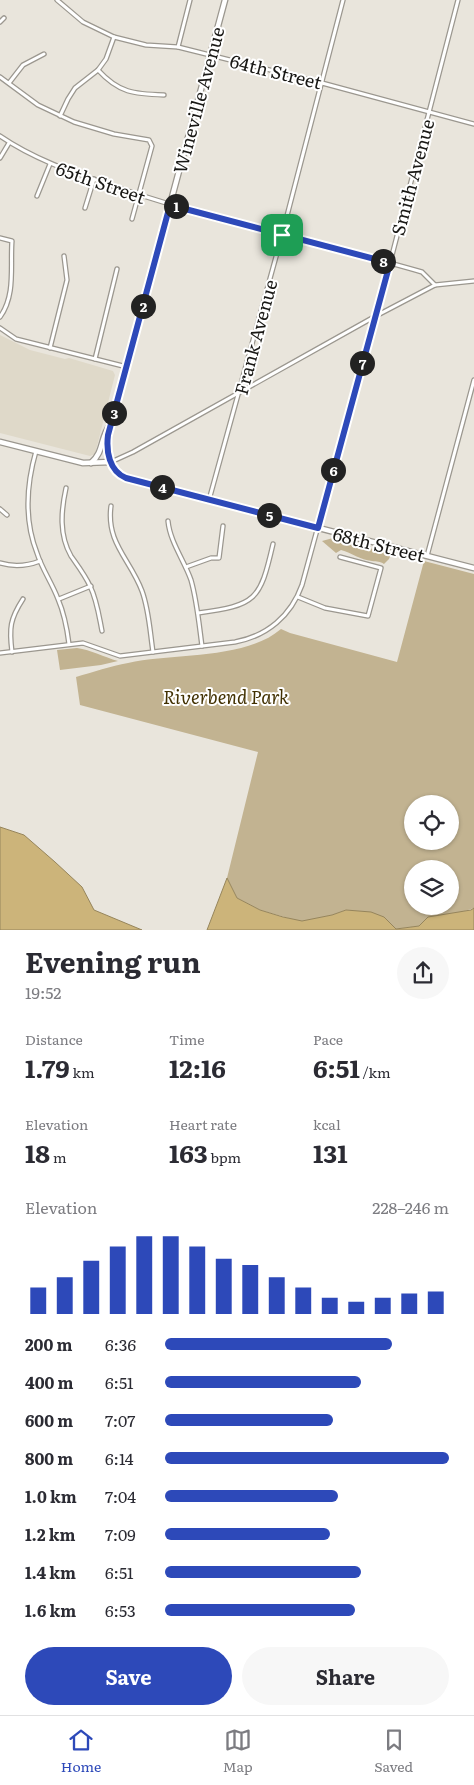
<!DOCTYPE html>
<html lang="en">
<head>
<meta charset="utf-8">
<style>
  :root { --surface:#fff; --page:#f7f7f7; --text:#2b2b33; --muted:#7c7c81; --line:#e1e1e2; --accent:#2d49b9 }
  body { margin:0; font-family:Literata,serif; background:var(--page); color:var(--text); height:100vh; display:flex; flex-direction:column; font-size:19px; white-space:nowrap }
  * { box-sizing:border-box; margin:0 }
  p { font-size:16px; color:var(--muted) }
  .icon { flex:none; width:28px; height:28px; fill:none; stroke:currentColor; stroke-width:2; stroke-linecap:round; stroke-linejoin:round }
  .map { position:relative; height:930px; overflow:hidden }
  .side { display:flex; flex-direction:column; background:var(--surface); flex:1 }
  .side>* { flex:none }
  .buttons { position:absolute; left:404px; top:795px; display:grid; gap:10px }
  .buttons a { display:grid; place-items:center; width:55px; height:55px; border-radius:50%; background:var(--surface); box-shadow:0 1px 4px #0004; font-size:25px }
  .pin { position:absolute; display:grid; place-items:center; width:42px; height:42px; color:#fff; margin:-21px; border-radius:10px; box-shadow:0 2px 8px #0006 }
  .km { position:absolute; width:25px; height:25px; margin:-12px; border-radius:50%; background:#222; color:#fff; font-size:14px; line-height:25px; text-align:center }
  .round { display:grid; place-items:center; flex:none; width:52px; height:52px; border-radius:26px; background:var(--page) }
  .head { display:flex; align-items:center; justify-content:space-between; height:85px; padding:0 25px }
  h1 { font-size:28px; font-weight:700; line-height:38px }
  .metrics { display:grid; grid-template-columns:repeat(3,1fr); gap:8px; height:85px; padding:5px 25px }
  .metrics div { display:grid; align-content:center }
  .metrics b { font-size:25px; font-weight:700 }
  .metrics small { font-size:14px; font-weight:400 }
  .metrics p { font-size:14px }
  .chart { height:140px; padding:10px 25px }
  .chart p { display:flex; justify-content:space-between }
  .chart svg { width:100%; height:90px; margin-top:5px; stroke:var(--accent); stroke-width:6 }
  .button { display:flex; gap:10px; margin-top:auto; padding:10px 25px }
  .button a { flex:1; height:58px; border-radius:30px; background:var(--accent); color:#fff; font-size:20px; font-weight:700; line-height:58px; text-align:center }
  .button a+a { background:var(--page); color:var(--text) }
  ul { padding:0 25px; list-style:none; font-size:16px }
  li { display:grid; grid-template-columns:80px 60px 1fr; align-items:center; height:38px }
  li i { height:12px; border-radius:6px; background:var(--accent) }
  .tabs { display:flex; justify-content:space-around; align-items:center; height:70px; border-top:1px solid var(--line); background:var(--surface); font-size:14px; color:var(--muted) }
  .tabs a { display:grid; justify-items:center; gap:2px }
  .tabs .current { color:var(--accent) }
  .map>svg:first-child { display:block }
  .built { fill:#dfd9c9 }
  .green { fill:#c2b391; fill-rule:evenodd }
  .water { fill:#ccb47a; stroke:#96855c }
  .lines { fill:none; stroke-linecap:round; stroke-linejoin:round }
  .street-casing { stroke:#9b978f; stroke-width:5.5 }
  .secondary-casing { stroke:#9b978f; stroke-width:7 }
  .street { stroke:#fff; stroke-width:3 }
  .secondary { stroke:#fff; stroke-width:4.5 }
  .route-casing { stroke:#fff; stroke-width:10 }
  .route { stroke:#2d49b9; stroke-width:6 }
  .labels { text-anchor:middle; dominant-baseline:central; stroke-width:4; stroke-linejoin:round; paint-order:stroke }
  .street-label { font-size:18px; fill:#191815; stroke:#fff }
  .park-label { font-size:18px; font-style:italic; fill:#413000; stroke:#fff }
</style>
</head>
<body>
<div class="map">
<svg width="474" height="930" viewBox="0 0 474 930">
  <rect width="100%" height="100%" fill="#e9e5dc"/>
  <!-- built -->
  <polygon class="built" points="0,335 30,350 65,359 69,358 113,371 115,375 95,454 90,456 0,433"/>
  <!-- green -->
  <g class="green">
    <path d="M 333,538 L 391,554 L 389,559 L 384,564 C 380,561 377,562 372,561 C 360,560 352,553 341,550 L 336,553 L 322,541 Z"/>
    <path d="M 424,561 L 474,574 L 474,908 L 420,926 L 396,929 L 384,917 L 346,910 L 332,915 L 302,922 L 260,910 L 237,898 L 227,878 L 258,752 L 80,705 L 76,677 C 93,672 111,666 128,663 C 174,653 245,660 281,629 L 290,633 L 397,662 ZM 412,804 L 450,804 L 450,841 L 412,841 ZM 412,869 L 450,869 L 450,906 L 412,906 Z"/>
    <path d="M 77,648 C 91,650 104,657 118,661 L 101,665 L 60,670 L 57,650 Z"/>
  </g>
  <!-- water -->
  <g class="water">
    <polygon points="0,827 24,835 55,862 82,887 94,910 142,930 0,930"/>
    <polygon points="227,878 237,898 260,910 283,917 302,921 332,915 346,910 371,912 384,917 396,929 419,926 428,917 471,910 474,908 474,930 207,930"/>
  </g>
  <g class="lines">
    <!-- street casing -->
    <g class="street-casing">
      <g id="street">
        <polyline points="57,0 83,22 114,37 146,45 178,47 322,83 474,124"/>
        <polyline points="0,22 4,18"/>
        <polyline points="178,47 190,0"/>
        <path d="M 98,70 C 119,93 134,94 164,95"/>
        <polyline points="0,77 38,105 74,122 114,134 149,140 152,146 132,219"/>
        <polyline points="9,83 23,65 44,54"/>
        <polyline points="60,116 68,99 75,88 98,70 106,59 114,37"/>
        <path d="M 0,136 C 38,162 79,174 122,189 C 220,222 322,243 422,272 L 435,285"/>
        <polyline points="0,158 9,143"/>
        <polyline points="37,196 50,164"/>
        <polyline points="85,208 94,179"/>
        <path d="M 0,238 L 12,241 C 10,266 16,295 0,317"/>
        <polyline points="0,328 16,339 127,367"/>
        <polyline points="50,348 67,280 64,256"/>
        <polyline points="95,359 117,269"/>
        <path d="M 36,451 C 26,486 24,520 37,553 C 42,569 52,583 58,599 C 64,613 67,628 69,644"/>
        <polyline points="111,462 133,452 374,317 435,285 474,281"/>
        <path d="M 66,488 C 61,511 59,535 71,556 C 78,566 85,575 90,586 C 97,600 99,616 102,631"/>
        <polyline points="209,500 282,235 343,0"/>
        <path d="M 111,506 C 106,543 130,559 142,591 C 149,610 150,632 153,652"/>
        <polyline points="0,509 7,515"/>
        <path d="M 168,521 C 170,542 184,560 191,580 C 197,601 199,624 202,646"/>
        <polyline points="427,556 474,380"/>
        <path d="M 0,563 C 13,567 27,566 40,561"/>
        <polyline points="186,567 211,558 219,558 223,526"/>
        <polyline points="298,597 325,608 368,616 381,568 340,557"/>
        <polyline points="59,599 91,586"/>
        <path d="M 198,613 C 256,605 260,601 273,544"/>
        <path d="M 12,652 C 9,628 10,619 23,599"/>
        <path d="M 0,653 L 83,643 L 120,656 L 235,642 C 267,636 291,616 302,585 L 390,263 L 458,0"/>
      </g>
    </g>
    <!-- secondary casing -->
    <g class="secondary-casing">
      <g id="secondary">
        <path d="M 225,0 L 111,424 C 107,442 104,469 125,478 L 474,568"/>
        <polyline points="0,442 83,463 111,462"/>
        <path d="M 91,463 C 104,452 100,438 110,425"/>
      </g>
    </g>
    <!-- street -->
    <use href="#street" class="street"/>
    <!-- secondary -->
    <use href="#secondary" class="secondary"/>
  </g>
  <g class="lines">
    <!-- route casing -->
    <g class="route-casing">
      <path id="route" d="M 170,205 L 390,263 L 318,528 L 126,478 C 109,471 106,451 108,435 Z"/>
    </g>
    <!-- route -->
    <use href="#route" class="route"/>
  </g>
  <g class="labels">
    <!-- street labels -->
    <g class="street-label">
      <text transform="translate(276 71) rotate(14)">64th Street</text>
      <text transform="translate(198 100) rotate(-75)">Wineville Avenue</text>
      <text transform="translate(412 177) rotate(-75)">Smith Avenue</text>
      <text transform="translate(101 182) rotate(19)">65th Street</text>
      <text transform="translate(255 337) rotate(-75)">Frank Avenue</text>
      <text transform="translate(379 544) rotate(14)">68th Street</text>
    </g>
    <!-- park labels -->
    <g class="park-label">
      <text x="226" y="696">Riverbend Park</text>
    </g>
  </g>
</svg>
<div class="buttons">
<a><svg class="icon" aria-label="locate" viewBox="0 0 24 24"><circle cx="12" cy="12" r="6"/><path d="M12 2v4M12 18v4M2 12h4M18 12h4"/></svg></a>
<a><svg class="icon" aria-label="layers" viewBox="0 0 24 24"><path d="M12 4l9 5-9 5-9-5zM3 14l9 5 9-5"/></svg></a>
</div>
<div class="pin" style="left:282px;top:235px;background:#1e9e55"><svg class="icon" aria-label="arrive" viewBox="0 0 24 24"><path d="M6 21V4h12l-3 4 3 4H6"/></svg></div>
<b class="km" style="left:176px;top:206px">1</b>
<b class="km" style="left:143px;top:306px">2</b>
<b class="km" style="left:114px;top:413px">3</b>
<b class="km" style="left:162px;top:487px">4</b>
<b class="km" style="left:269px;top:515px">5</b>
<b class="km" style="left:333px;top:470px">6</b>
<b class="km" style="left:362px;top:363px">7</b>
<b class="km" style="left:383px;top:261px">8</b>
</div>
<section class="side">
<div class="head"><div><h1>Evening run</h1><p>19:52</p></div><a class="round"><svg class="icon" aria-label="share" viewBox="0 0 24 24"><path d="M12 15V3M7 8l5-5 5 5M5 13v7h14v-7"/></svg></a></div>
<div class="metrics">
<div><p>Distance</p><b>1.79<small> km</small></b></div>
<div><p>Time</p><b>12:16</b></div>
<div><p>Pace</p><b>6:51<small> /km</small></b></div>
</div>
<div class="metrics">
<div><p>Elevation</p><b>18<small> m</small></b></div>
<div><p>Heart rate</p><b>163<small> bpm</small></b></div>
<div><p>kcal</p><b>131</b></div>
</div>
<div class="chart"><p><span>Elevation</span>228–246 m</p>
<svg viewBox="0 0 160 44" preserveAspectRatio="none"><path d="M5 44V31M15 44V26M25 44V18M35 44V11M45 44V6M55 44V6M65 44V11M75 44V17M85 44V20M95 44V26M105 44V31M115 44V36M125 44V38M135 44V36M145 44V34M155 44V33"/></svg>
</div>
<ul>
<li><b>200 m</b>6:36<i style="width:80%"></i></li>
<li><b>400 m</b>6:51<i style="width:69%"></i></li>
<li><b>600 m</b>7:07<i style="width:59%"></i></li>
<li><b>800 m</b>6:14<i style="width:100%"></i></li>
<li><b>1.0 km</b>7:04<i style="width:61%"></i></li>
<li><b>1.2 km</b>7:09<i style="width:58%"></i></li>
<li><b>1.4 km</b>6:51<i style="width:69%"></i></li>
<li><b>1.6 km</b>6:53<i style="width:67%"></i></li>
</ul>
<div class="button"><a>Save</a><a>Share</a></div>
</section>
<nav class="tabs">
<a class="current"><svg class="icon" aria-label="home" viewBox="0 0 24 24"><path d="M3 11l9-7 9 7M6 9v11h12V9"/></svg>Home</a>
<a><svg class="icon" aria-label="map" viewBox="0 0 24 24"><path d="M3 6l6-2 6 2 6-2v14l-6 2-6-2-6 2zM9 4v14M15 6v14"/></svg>Map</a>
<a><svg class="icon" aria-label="saved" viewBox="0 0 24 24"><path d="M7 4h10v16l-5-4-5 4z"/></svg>Saved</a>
</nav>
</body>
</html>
